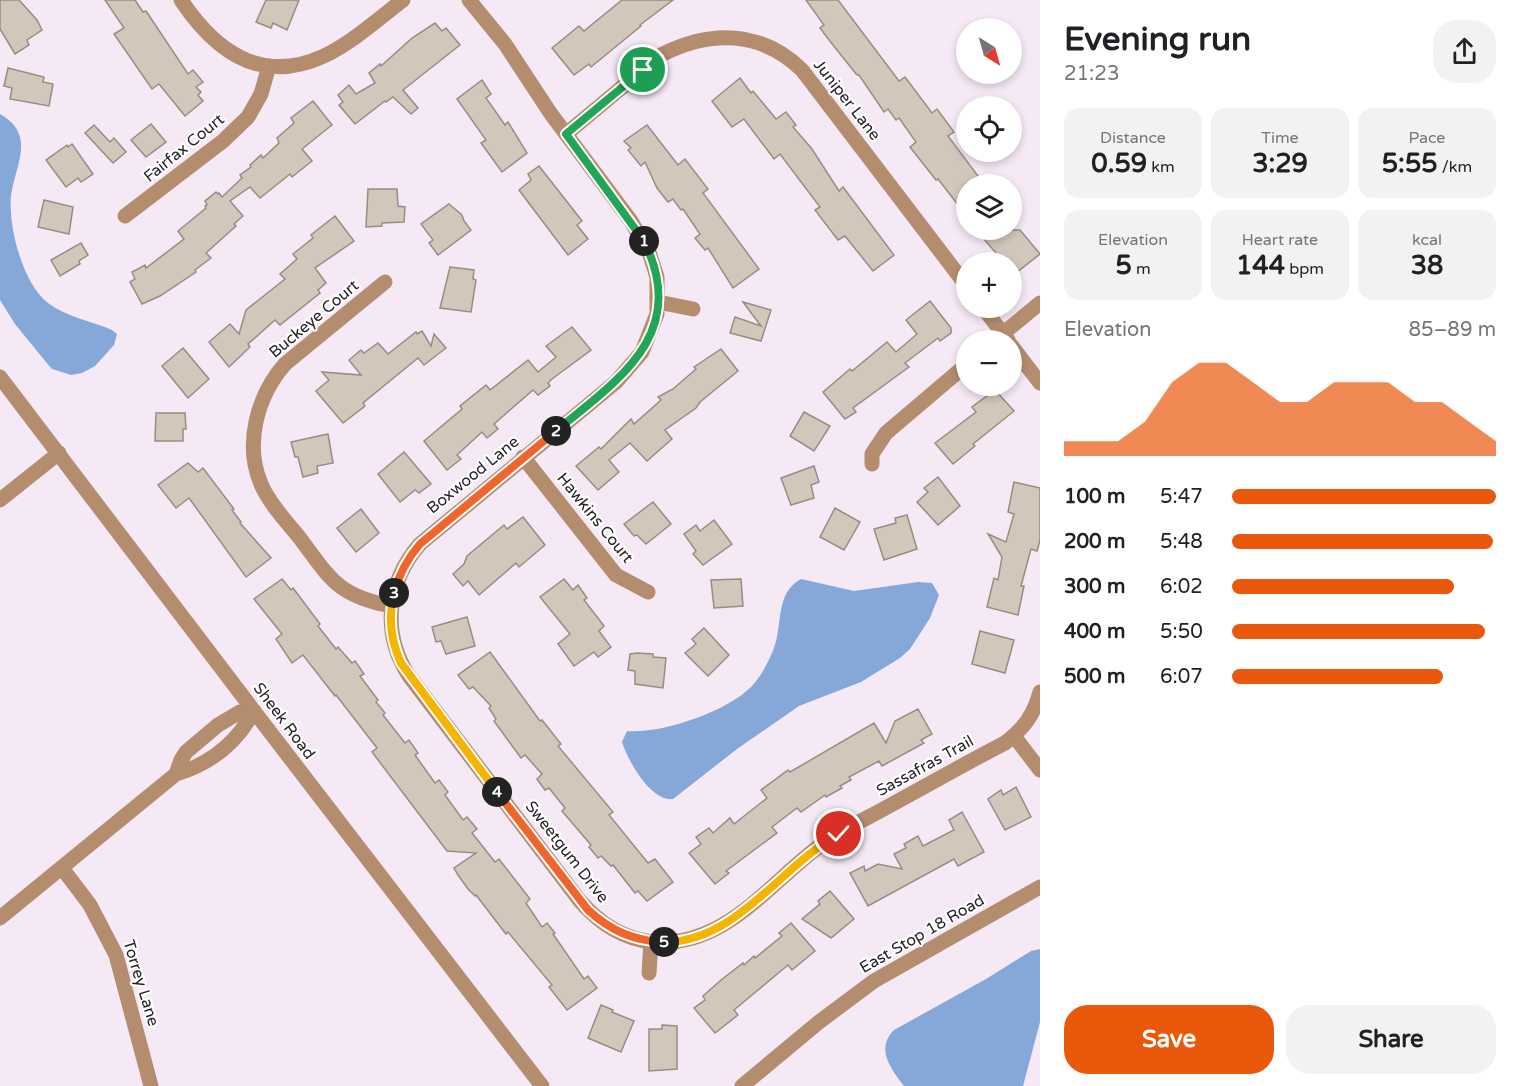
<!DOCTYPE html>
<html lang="en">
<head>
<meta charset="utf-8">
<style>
  :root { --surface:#fff; --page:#f2f2f2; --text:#202124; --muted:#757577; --accent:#ea580c }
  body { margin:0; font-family:"Varela Round",sans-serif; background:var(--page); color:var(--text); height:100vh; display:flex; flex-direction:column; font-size:22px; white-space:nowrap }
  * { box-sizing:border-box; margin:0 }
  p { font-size:20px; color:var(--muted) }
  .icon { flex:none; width:33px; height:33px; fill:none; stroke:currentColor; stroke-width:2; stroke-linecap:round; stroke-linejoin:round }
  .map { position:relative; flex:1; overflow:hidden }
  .details { display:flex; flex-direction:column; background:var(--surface); width:480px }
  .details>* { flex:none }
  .needle { width:39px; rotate:143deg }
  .buttons { position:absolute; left:956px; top:18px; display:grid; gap:12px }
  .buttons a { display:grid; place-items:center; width:66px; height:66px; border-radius:50%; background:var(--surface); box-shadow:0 3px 9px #0003; font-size:30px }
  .pin { position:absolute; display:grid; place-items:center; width:51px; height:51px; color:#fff; margin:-26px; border:3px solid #fff; border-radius:50%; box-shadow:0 2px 6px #0007 }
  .km { position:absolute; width:30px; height:30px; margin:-15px; border-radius:50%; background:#222; color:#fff; font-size:16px; line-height:30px; text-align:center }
  .round { display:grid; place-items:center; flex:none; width:63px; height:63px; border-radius:24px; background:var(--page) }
  .overview { display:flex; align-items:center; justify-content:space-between; height:102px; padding:0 24px }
  h1 { font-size:33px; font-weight:700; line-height:45px }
  .stats { display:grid; grid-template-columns:repeat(3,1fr); gap:9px; height:102px; padding:6px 24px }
  .stats div { display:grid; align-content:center; border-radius:15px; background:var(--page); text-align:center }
  .stats b { font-size:26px; font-weight:700 }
  .stats small { font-size:16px; font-weight:400 }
  .stats p { font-size:16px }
  .chart { height:168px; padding:12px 24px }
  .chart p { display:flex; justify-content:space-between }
  .chart svg { width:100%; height:108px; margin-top:6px; fill:var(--accent); opacity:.7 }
  .action { display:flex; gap:12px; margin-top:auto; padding:12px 24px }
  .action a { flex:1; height:69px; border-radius:24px; background:var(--accent); color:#fff; font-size:24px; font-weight:700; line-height:69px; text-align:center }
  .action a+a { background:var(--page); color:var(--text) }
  ul { padding:0 24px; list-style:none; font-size:20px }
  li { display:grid; grid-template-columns:96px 72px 1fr; align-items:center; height:45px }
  li i { height:15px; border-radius:8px; background:var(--accent) }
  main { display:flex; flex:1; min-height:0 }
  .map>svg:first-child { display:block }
  .water { fill:#85a8d9 }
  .building { fill:#d3c6bb; stroke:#998c82; stroke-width:1.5 }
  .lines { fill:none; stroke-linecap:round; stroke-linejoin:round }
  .minor { stroke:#b48d6f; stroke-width:15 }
  .split-1-casing { stroke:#fff; stroke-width:12 }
  .split-2-casing { stroke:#fff; stroke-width:12 }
  .split-3-casing { stroke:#fff; stroke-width:12 }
  .split-4-casing { stroke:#fff; stroke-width:12 }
  .split-5-casing { stroke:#fff; stroke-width:12 }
  .split-6-casing { stroke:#fff; stroke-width:12 }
  .split-1 { stroke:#22a559; stroke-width:8 }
  .split-2 { stroke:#22a559; stroke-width:8 }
  .split-3 { stroke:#f0652b; stroke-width:8 }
  .split-4 { stroke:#f5b400; stroke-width:8 }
  .split-5 { stroke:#f0652b; stroke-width:8 }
  .split-6 { stroke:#f5b400; stroke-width:8 }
  .labels { text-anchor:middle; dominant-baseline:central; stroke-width:4.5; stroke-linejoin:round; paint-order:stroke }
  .street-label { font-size:16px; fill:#221e22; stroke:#fff }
</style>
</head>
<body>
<main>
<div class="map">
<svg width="1040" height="1086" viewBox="0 0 1040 1086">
  <rect width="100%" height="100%" fill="#f5e9f6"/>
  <!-- water -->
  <g class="water">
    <path d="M 0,114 C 37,135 15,165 11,196 C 8,227 23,284 48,303 C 66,317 92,321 112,330 L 117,334 L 114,345 L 95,366 L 82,373 L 71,375 L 65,373 L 52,369 L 46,362 L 15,324 L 0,300 Z"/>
    <path d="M 801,579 L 854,591 L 918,582 L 932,583 L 939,595 L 930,618 L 910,649 L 900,658 L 861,682 L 799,706 L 737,749 L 673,799 C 651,802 628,761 622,742 L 627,731 C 661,734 726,712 751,687 C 761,677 769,661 774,648 C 783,624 775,593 801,579 Z"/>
    <path d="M 1040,949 L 1040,1022 L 1023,1086 L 904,1086 C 891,1069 875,1049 894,1030 L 986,979 L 1031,951 Z"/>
  </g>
  <!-- building -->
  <g class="building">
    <polygon points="0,0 19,0 37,20 42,30 27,40 29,45 15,54 0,29"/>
    <polygon points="105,0 135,0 143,12 146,11 188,74 193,70 203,82 196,87 201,92 198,95 203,101 185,116 159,84 152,89 114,34 124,28"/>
    <polygon points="266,0 299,0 287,30 273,23 271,28 256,22"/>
    <polygon points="622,0 673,0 640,25 641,26 591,67 589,64 574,75 552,48 579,26 584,31"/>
    <polygon points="806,0 838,0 899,81 905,77 932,113 937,109 954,132 948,136 978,176 966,184 966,215 938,179 936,180 910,147 916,142 899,118 896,120 888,109 884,112 859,75 857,75 829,40 820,28 824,25"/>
    <polygon points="435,23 442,31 446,28 460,45 403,90 418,108 411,114 393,97 386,102 385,101 355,124 339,105 343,102 338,95 349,85 356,94 375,83 369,73 380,64 381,66 412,38"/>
    <polygon points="8,68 44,77 43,82 53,84 49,106 10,99 12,88 4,86"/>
    <polygon points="740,78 751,93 753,91 776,119 786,112 796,125 793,127 812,149 839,191 843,187 894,255 873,271 845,236 838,240 815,210 820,207 780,154 774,159 744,119 732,127 712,101"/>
    <polygon points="482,80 491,94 486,98 505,125 508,122 527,153 502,172 481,143 486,140 457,99"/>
    <polygon points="313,101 332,125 302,149 312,161 292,177 290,174 260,198 250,187 230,201 243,216 234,224 236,226 206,253 211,258 195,270 196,272 160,296 142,304 130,282 135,279 132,272 145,265 146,268 184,239 178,231 206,208 205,206 207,205 205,201 216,192 218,194 219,193 222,197 242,178 240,175 251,167 250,165 261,155 263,158 279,143 277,138 294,123 291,118"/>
    <polygon points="151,124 166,142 146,157 131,140"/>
    <polygon points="94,125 110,142 114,138 126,152 113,163 85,133"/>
    <polygon points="647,125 678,165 685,159 708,189 703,193 759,269 733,288 708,248 705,250 695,238 700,234 683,209 681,210 673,199 668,202 657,188 645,162 641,166 628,150 631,148 624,141"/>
    <polygon points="72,144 93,174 81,182 78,178 66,187 46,160 67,145 68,147"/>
    <polygon points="539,166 582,221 577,225 588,239 568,255 519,190 531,180 528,174"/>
    <polygon points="368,189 397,189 398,206 405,207 404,222 382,223 382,226 366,227"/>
    <polygon points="44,200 73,207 69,234 38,227"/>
    <polygon points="449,204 462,215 464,221 471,230 438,255 429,243 433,240 421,224"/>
    <polygon points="335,216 354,241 315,268 326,283 318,290 320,293 280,325 275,320 248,344 250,347 229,367 209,342 230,324 239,334 246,310 285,279 280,274 297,259 293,254 313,238 311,235"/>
    <polygon points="976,230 1020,230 1040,254 1011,277 1011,262 1004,262"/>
    <polygon points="81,243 88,255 79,261 80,264 60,276 51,260"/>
    <polygon points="450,267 474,270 473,279 476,280 471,312 440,308"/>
    <polygon points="930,301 951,328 951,333 940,341 938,338 905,363 909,367 853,408 856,412 845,419 823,392 850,369 852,371 887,342 896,352 917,334 906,320"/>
    <polygon points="743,302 771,310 761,341 730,333 735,317 761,326"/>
    <polygon points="572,327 591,350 552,379 548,383 550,386 538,395 533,390 494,424 498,429 487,438 482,432 457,455 461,459 447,470 424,441 462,409 460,406 486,385 490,390 528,360 538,372 556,357 546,346"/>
    <polygon points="422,331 431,346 434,334 446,348 424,365 418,358 363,403 365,406 343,423 316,391 329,380 322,372 361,375 349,360 361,350 364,353 378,343 388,354 416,332 417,334"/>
    <polygon points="183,348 209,379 188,398 162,366"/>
    <polygon points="721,349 738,371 700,402 696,408 665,430 672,439 647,461 630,443 609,460 619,472 598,490 576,466 599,447 601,449 631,419 634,424 661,400 658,397 673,389 696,369 694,367"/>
    <polygon points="995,390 1014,411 973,444 975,446 953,464 935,443 976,412 972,407"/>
    <polygon points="804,412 830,426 814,451 790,436"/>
    <polygon points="156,413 185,413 186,429 183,429 183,441 155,441"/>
    <polygon points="328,434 333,463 317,466 318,473 303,477 298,457 295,457 291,442"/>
    <polygon points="404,452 431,484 419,493 415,490 400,502 378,474"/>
    <polygon points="188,463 198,472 203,468 234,509 232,510 241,522 240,523 271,558 246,577 189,498 176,508 158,485"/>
    <polygon points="814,466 819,482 811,485 814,498 791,505 781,478"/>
    <polygon points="938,477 960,506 938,525 917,502 928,492 924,488"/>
    <polygon points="1014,482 1040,488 1040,540 1037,551 1031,549 1021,586 1024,586 1018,615 987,607 994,578 998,580 1002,557 988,534 1006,542 1014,514 1008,512"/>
    <polygon points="653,502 671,524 646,544 637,535 634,536 624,524"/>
    <polygon points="835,508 860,522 844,550 820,537"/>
    <polygon points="361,509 379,533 356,552 337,528"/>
    <polygon points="907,515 917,549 884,560 874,529 896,523 895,518"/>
    <polygon points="523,517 545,545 519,567 516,563 479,595 468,581 463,586 453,574 464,564 467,556 504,525 507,529"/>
    <polygon points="714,520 732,544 703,565 693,554 696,551 684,534 696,525 700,531"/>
    <polygon points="282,579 291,590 293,588 320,624 318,626 336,649 338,647 352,663 355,661 364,674 360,676 378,700 376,702 385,713 383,715 405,743 409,740 418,753 415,755 435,783 439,780 448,792 445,795 463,820 467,817 477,829 472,833 495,862 499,859 530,899 526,903 542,927 547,923 555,933 553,934 584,979 588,976 597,988 567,1010 549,987 552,985 508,932 506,934 476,895 475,896 468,889 458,875 454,868 476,853 447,851 372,752 377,748 336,695 335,696 303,655 292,663 276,639 282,634 254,599"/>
    <polygon points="564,579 573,590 578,585 587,598 584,600 604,626 599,631 611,647 598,657 594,652 574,666 558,644 570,634 540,597"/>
    <polygon points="741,579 743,606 714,608 711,580"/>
    <polygon points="467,617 475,646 446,654 441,641 436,642 432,627"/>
    <polygon points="704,628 729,655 708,676 685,653 696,644 692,639"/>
    <polygon points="980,631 1014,640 1005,673 972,664"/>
    <polygon points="490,652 540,721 542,720 561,744 558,746 613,812 609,815 648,863 655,859 673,882 647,901 638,891 635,893 613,865 611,866 601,856 598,858 589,847 591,845 562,811 565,808 549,788 545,790 537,779 542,774 525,755 521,758 494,721 496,719 489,708 491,706 473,687 469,689 458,675"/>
    <polygon points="637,653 653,654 653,657 666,658 663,688 635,684 635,671 628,670 630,654"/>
    <polygon points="918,709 932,734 921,740 924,743 882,766 879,761 849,777 851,780 840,786 842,788 826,797 825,795 801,812 797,808 772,827 777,833 726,871 729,873 715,884 689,853 701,844 696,837 709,828 713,833 730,818 734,824 767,798 761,790 788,770 790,772 874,723 886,743 895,721"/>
    <polygon points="1016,787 1031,817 1005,830 988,799 1001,790 1003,795"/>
    <polygon points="962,812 984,852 958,866 954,859 868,906 850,873 864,866 865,871 878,864 902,869 894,854 906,848 904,844 918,836 923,846 954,830 949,820"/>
    <polygon points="830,891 854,919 831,938 802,919 820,904 818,901"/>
    <polygon points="791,923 815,951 792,970 788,965 734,1010 738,1015 715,1033 694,1008 705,1000 703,996 721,980 743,963 744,965 754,956 755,958 782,936 779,933"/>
    <polygon points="601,1005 613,1010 612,1012 634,1021 621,1052 588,1038"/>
    <polygon points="662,1025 677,1026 677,1069 649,1071 649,1029 662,1029"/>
  </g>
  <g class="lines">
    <!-- minor -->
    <g class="minor">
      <path d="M 181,0 C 215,51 261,85 324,56 C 353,42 378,19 403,0"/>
      <path d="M 469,0 L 505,44 L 551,114 L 631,221 L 649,252 L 657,277 L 657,314 L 642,352 L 616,382 L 420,544 C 387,582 381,633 409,676 L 580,901 C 599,923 623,939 653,942 C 727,948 771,880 825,842 C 845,828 868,818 889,806 C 928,785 966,763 1005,743 C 1024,728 1034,715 1040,692"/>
      <path d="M 566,134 L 661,55 C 710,30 761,30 802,70 L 966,285"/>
      <polyline points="125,216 223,141 248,117 261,94 269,66"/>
      <path d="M 385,282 L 285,364 C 257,396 244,444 261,484 C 269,503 286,521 299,537 C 330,578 337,596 391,606"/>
      <polyline points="658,302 693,309"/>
      <polyline points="983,308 1008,340"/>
      <polyline points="995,340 1040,303"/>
      <polyline points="1011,345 1040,383"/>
      <polyline points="0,377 260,719 542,1086"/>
      <polyline points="523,457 616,575 648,592"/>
      <polyline points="872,464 872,454 886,433 966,365"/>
      <polyline points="0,500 59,453"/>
      <polyline points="1014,736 1040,770"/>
      <polyline points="62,868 90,905 116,955 151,1086"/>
      <path d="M 0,918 L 176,774 C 210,764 237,742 254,711 L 240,712 L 218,725 L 186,752 L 181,760 L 176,774"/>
      <polyline points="649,973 651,942"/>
      <polyline points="742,1086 819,1022 874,981 1040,887"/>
    </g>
  </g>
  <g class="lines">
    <!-- split-1 casing -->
    <g class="split-1-casing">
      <polyline id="split-1" points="643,70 566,134 644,241"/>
    </g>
    <!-- split-2 casing -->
    <g class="split-2-casing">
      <path id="split-2" d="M 556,431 C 619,379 690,334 644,241"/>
    </g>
    <!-- split-3 casing -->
    <g class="split-3-casing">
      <path id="split-3" d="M 394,593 C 399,574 407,559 420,544 L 556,431"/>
    </g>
    <!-- split-4 casing -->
    <g class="split-4-casing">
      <path id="split-4" d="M 394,593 C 388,617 391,641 401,663 L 497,792"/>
    </g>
    <!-- split-5 casing -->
    <g class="split-5-casing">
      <path id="split-5" d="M 497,792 L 588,910 C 611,931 634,941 664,942"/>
    </g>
    <!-- split-6 casing -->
    <g class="split-6-casing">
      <path id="split-6" d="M 664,942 C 735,943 781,866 839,834"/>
    </g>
    <!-- split-1 -->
    <use href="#split-1" class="split-1"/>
    <!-- split-2 -->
    <use href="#split-2" class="split-2"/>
    <!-- split-3 -->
    <use href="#split-3" class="split-3"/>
    <!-- split-4 -->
    <use href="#split-4" class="split-4"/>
    <!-- split-5 -->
    <use href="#split-5" class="split-5"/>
    <!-- split-6 -->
    <use href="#split-6" class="split-6"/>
  </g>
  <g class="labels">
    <!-- street labels -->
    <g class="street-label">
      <text transform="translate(847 100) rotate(52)">Juniper Lane</text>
      <text transform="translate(184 148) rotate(-39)">Fairfax Court</text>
      <text transform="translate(314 319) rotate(-40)">Buckeye Court</text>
      <text transform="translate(473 475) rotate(-39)">Boxwood Lane</text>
      <text transform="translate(595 518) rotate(51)">Hawkins Court</text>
      <text transform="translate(284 721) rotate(53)">Sheek Road</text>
      <text transform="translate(925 766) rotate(-29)">Sassafras Trail</text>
      <text transform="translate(567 852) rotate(52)">Sweetgum Drive</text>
      <text transform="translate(922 934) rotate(-30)">East Stop 18 Road</text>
      <text transform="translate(141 983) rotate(73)">Torrey Lane</text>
    </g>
  </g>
</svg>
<div class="buttons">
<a><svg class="needle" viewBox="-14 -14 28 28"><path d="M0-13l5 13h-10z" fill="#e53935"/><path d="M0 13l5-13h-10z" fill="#757577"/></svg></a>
<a><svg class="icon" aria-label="locate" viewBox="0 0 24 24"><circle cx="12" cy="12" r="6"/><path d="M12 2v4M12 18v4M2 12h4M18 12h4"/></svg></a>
<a><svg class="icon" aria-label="layers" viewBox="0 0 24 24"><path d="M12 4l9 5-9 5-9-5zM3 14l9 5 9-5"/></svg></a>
<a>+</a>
<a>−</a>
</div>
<div class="pin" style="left:643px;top:70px;background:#1e9e55"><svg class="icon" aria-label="arrive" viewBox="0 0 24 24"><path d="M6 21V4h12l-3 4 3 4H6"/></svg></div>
<div class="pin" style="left:839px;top:834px;background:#d93025"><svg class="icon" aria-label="check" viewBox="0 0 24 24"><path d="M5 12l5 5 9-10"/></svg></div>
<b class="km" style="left:644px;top:241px">1</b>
<b class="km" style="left:556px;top:431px">2</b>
<b class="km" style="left:394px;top:593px">3</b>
<b class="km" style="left:497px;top:792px">4</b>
<b class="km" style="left:664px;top:942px">5</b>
</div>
<section class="details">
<div class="overview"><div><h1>Evening run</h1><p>21:23</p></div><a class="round"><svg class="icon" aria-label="share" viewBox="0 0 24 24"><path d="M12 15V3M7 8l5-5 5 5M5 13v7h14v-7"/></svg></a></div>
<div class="stats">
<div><p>Distance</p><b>0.59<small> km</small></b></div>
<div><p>Time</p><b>3:29</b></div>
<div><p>Pace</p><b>5:55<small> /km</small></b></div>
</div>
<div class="stats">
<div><p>Elevation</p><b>5<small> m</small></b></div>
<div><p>Heart rate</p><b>144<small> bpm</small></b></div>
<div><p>kcal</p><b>38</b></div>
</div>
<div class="chart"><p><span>Elevation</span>85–89 m</p>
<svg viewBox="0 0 160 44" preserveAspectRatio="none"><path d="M0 44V38L10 38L20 38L30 30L40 14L50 6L60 6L70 14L80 22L90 22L100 14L110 14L120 14L130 22L140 22L150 30L160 38V44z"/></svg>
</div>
<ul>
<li><b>100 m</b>5:47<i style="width:100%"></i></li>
<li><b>200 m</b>5:48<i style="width:99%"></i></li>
<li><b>300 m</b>6:02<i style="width:84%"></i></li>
<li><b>400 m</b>5:50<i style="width:96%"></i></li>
<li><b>500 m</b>6:07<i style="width:80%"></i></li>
</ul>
<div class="action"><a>Save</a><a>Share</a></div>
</section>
</main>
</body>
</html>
